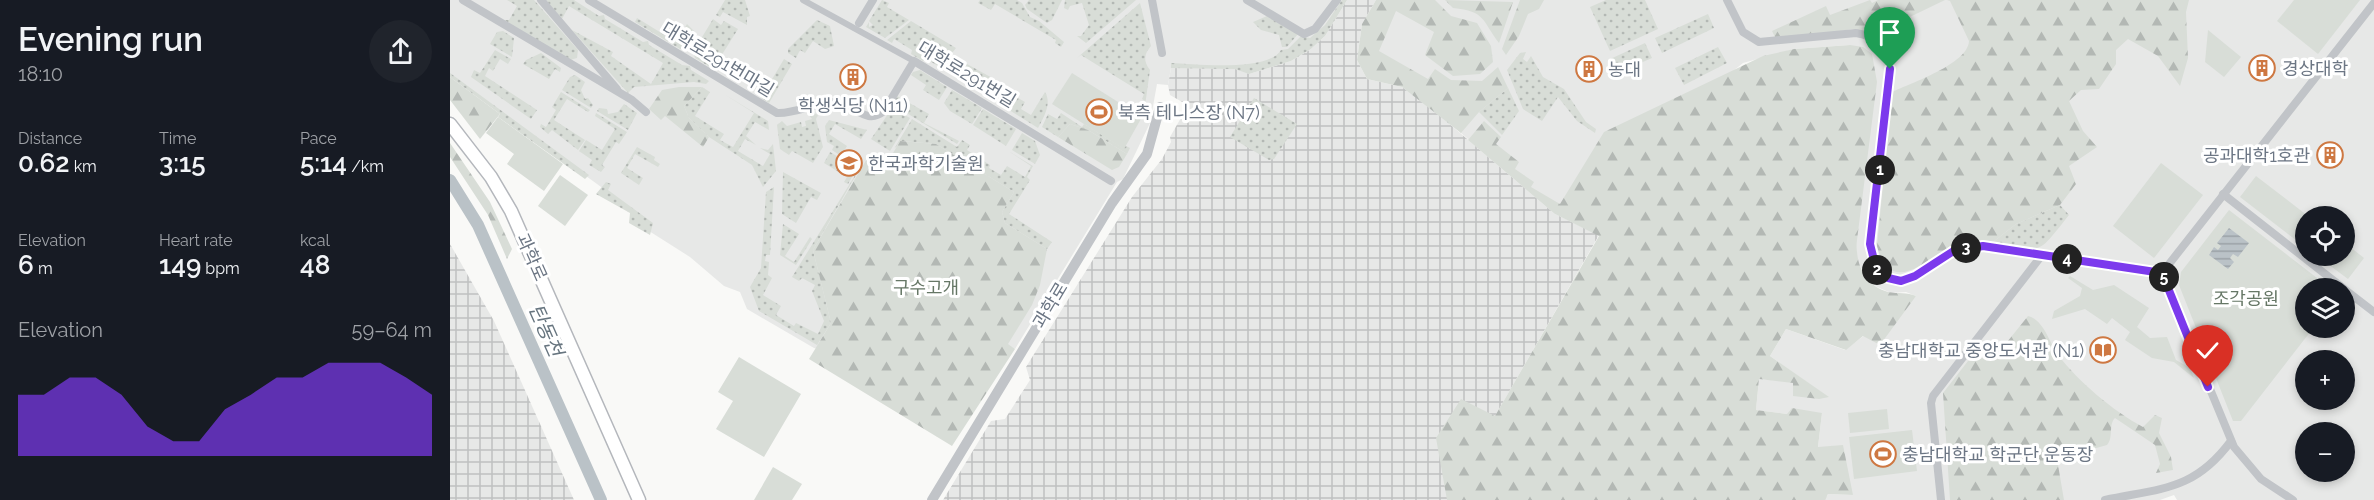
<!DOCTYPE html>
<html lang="en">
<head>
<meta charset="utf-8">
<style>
  :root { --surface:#171b24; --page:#20242c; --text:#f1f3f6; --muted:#9ea1a6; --accent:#7c3aed }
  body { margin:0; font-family:Raleway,"Noto Sans KR",sans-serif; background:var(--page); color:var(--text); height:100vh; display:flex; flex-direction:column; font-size:22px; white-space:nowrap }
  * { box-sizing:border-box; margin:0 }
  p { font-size:20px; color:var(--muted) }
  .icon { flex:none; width:33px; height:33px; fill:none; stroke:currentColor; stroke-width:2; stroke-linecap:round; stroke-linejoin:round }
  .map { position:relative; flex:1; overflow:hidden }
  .sheet { display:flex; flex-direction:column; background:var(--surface); width:450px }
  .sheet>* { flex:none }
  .buttons { position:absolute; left:1845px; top:206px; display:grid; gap:12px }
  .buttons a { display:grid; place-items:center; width:60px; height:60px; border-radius:50%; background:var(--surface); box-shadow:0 3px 9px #0003; font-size:30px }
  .pin { position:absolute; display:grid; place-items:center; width:51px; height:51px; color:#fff; margin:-62px -26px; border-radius:50% 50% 50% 0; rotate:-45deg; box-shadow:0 0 6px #0007 }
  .pin .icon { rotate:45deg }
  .km { position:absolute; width:30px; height:30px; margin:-15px; border-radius:50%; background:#222; color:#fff; font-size:16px; line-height:30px; text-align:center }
  .round { display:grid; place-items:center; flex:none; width:63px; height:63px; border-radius:32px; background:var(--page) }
  .head { display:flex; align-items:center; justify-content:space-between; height:102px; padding:0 18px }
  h1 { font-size:33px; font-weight:600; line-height:45px }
  .metrics { display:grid; grid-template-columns:repeat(3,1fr); gap:9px; height:102px; padding:6px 18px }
  .metrics div { display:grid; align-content:center }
  .metrics b { font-size:26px; font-weight:600 }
  .metrics small { font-size:16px; font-weight:400 }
  .metrics p { font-size:16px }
  .chart { height:168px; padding:12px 18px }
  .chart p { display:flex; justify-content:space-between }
  .chart svg { width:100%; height:108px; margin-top:6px; fill:var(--accent); opacity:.7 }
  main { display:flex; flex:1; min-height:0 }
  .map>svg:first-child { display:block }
  .built { fill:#e7e8e7; fill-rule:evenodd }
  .industrial { fill:url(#industrial-grid) }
  .grass { fill:url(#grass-dots) }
  .forest { fill:url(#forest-firs) }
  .park { fill:#d8ddd7 }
  .water { fill:url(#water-rules) }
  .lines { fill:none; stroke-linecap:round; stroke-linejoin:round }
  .river { stroke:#bac2c7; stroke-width:12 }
  .secondary-casing { stroke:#b4b7bc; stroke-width:15 }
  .pedestrian { stroke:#c1c4c8; stroke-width:6 }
  .minor { stroke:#c1c4c8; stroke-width:8 }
  .tertiary { stroke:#c1c4c8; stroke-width:10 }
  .secondary { stroke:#fff; stroke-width:12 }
  .route-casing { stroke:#fff; stroke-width:12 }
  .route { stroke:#7c3aed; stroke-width:8 }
  .labels { text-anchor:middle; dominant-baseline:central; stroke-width:6; stroke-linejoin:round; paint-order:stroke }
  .street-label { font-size:18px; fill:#6c7684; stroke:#fff }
  .poi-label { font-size:18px; fill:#6c7684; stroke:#fff; text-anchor:start }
  .park-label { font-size:18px; fill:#676; stroke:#fff }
  .water-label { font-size:20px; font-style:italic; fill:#67757f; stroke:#fff }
</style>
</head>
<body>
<main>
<section class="sheet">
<div class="head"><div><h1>Evening run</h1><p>18:10</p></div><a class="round"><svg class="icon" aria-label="share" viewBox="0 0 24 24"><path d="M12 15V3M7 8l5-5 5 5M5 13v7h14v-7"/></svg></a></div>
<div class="metrics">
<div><p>Distance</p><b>0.62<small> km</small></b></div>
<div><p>Time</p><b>3:15</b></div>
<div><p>Pace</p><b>5:14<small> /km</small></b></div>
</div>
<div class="metrics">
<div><p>Elevation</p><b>6<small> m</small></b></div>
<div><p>Heart rate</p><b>149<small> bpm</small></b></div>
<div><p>kcal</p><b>48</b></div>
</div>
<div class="chart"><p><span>Elevation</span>59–64 m</p>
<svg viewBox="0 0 160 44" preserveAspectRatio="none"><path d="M0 44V19L10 19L20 12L30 12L40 19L50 32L60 38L70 38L80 25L90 19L100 12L110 12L120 6L130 6L140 6L150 12L160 19V44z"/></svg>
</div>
</section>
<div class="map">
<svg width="1924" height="500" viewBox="0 0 1924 500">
  <defs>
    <pattern id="industrial-grid" width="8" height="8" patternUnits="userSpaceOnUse" patternTransform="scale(1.5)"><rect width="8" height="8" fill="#e7e8e7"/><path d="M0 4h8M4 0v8" fill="none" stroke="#bfc1c1"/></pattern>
    <pattern id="grass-dots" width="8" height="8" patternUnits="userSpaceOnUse" patternTransform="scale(1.5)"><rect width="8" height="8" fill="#d8ddd7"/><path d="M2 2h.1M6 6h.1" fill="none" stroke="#b3b8b4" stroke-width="1.8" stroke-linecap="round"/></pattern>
    <pattern id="forest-firs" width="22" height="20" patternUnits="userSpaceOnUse" patternTransform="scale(1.5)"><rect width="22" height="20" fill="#d8ddd7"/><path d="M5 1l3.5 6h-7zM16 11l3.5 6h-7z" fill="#b3b8b4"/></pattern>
    <pattern id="water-rules" width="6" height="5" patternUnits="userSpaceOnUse" patternTransform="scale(1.5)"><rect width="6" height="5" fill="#bac2c7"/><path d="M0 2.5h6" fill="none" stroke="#9ba2a7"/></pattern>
  </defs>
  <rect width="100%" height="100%" fill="#f9f9f7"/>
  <!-- built -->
  <g class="built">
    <polygon points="0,0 897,0 875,36 799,74 721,68 718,85 707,84 700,123 673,179 667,182 565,349 558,345 380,351 364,348 297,309 290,292 274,286 240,257 188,224 191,216 0,77"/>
    <path d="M 926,0 L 1924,0 L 1924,500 L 1727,500 L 1724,495 L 1710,500 L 1375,500 L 1378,494 L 1403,495 L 1368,447 L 1372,413 L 1337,414 L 1306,410 L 1309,379 L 1343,382 L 1343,395 L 1378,397 L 1320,356 L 1336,329 L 1395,350 L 1466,296 L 1456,292 L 1441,293 L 1427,287 L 1418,279 L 1407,261 L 1400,45 L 1344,49 L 1293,63 L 1105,214 L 910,46 ZM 1856,216 L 1894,216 L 1894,255 L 1856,255 ZM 1856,288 L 1894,288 L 1894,327 L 1856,327 ZM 1856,360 L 1894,360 L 1894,399 L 1856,399 ZM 1856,432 L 1894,432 L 1894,471 L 1856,471 Z"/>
  </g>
  <!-- industrial -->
  <g class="industrial">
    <polygon points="897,0 926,0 912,24 907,60 917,79 952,87 982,109 1105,214 1149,235 997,500 493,500 541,421 555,419 580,380 576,367 682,197 712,159 721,142 720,137 736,109 734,103 720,95 718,85 721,68 785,69 799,74 841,61 861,49 875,36"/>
    <polygon points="0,244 44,321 124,500 0,500"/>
  </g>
  <!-- grass -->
  <g class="grass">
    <polygon points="57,0 84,0 128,50 127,58 120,60 54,20 59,20 67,6"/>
    <polygon points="96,0 124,0 149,16 154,15 155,19 193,42 198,41 199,45 232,65 240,66 241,70 259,81 256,84 244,82 184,87 178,93 122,30 163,52 161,56 201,84 213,63 119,6 112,19"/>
    <polygon points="275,0 295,0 300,16 297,17 297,25 273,12 270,17 266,15"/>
    <polygon points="432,0 439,3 437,7 459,20 435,38 416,27 419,22 419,27 423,25 419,21"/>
    <polygon points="530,0 567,0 572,3 580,17 589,21 614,42 611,47 605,43 606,40 545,4 541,10 528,3"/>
    <polygon points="579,0 612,0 602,20 597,23 577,9 575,5"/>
    <polygon points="615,0 686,0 636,43 627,36 631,36 639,25 632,3 620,6 618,10 614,8"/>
    <path d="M 892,0 L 897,0 L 875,36 L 861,49 L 841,61 L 799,74 L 785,69 L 721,68 L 721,63 C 745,64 818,72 831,50 L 838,49 L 851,36 L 860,38 L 875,25 Z"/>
    <polygon points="1156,0 1195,0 1208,29 1160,51 1140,7"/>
    <path d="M 690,3 L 701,46 C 694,54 693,61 700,70 L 694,113 L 689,110 L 695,101 L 692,99 L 694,94 L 631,55 L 627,58 Z"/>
    <polygon points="1258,14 1264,28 1212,53 1205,38"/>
    <polygon points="817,16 848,34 837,47 832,47 829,35 811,30 803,22"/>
    <polygon points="187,18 226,42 237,24 246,33 237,48 230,49 185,22"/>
    <polygon points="263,19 271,25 274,21 288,29 263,69 245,58 243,52"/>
    <polygon points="367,20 380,26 384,46 375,49 363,41 355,53 350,50 346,58 338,53 338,49"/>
    <path d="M 461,21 L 506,48 L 499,57 L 505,60 L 506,58 L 546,80 L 544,84 L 575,102 L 571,109 L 581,115 L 595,92 C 602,103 594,117 588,128 L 475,58 L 473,61 L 461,54 L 462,50 L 444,39 L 442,43 L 437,40 Z"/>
    <polygon points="53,31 64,38 62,57 40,44 47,32"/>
    <polygon points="1195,43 1202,58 1165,74 1158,60"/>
    <polygon points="1268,47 1277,63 1234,85 1225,68"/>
    <polygon points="45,50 61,59 58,64 50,59 43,71 39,68 35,76 87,110 81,119 21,77 24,70 30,73"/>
    <polygon points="1076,52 1073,59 1077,62 1081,56 1093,77 1114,89 1136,122 1146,129 1145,133 1127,121 1108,97 1092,121 1073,109 1057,70 1070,53"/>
    <polygon points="91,53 111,68 110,72 105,69 99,79 73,64 76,60"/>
    <polygon points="334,59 342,64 319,103 311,98"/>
    <polygon points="470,70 497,87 489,100 473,90 476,85 461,75 463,72"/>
    <polygon points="0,73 11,81 139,175 135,179 48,117 50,114 0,77"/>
    <polygon points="125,75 135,82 131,90 135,99 138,98 143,105 141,108 112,90 120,77"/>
    <polygon points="252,87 260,92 245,116 274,134 270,140 283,147 304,113 274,94 318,121 319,130 305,122 296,136 306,145 295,139 288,151 313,166 320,154 310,148 318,150 323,144 326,171 313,187 302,165 259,137 239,118 234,106"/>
    <polygon points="1058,88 1069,111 1052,135 1029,112"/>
    <polygon points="502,90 532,108 522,124 500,111 494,103"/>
    <polygon points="111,92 140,110 138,112 117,99 104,120 135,140 128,150 102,130 98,134 90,127 91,124 96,127 106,110 102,107"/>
    <polygon points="447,96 479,114 474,123 509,141 507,144 442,104"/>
    <polygon points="804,98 847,124 824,159 819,160 780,137"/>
    <polygon points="174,104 187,113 178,130 147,111 149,108 157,109 158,114 168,112"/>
    <polygon points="442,108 460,118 440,151 421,139"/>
    <polygon points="533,109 566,129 556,146 523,125"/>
    <polygon points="146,113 177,132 169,144 166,142 152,165 155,167 151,172 139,165 142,160 129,151 136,140 152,150 165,129 145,116"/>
    <polygon points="364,113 368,115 366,119 373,147 363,163 342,151 339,155 330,149 327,125 332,121 337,126 351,122 352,127 356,126 355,121 362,119 358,114"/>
    <polygon points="611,113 632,127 634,124 673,148 676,146 680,148 677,154 638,130 620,124 608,137 592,127 598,114 607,119"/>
    <polygon points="462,119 507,147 512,140 520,145 517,150 540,165 539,168 551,175 557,166 575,177 581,166 560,152 583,166 577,177 580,180 559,214 602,242 597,249 555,223 552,212 564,192 486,144 451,141 444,149"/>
    <polygon points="379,120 417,130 411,139 385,124 379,134 397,146 391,156 382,150 384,146 377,142 375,126"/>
    <polygon points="572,133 585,141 590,155 585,164 562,150"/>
    <polygon points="187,147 205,157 204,160 210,164 208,167 185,154 177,168 193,178 189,185 171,173"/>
    <polygon points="380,152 407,168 398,184 394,182 397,177 374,163"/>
    <polygon points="417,156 363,250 381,323 367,345 309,311 300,287 311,268 316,192 324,187 320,255 316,255 315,261 319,262 318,275 322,278 313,295 331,306 326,315 344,326 346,323 368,334 374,321 362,291 365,285 352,278 349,281 342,277"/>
    <polygon points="333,172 371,193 367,200 361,197 346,223 332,214"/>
    <polygon points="156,182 161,184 158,190 203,223 200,235 179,223 180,213 146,194"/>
    <path d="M 1610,205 L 1619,215 C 1586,256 1595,252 1543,242 L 1566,224 Z"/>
    <polygon points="333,224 349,234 335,256 344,262 360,237 362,239 346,265 330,255"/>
  </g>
  <!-- forest -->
  <g class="forest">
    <polygon points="926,0 985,0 1001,16 1027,23 1041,46 1043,62 1030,74 1003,76 975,55 984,32 946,11 929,51 978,79 985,69 1001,80 1032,81 1048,67 1058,88 1029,112 1011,133 952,87 917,79 907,60 912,24"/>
    <path d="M 995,0 L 1063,2 L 1049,43 C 1032,21 1036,11 1003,8 Z"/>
    <polygon points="1070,0 1094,0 1089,9 1078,14 1069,36 1056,55 1052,49"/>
    <polygon points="1420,0 1422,3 1428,0 1495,0 1437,28 1439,33 1428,39 1402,29 1373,34 1325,37 1322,31 1376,6 1380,15"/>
    <path d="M 1497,0 L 1739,0 L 1736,12 L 1738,58 L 1730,86 L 1708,56 L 1678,39 L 1666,50 L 1666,64 L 1649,89 L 1631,90 L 1619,101 L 1633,131 L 1647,147 L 1619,166 L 1626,184 L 1610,205 L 1566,224 L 1543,242 C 1529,240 1516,241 1503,247 C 1476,259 1440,298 1427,246 L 1442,92 C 1461,83 1518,64 1519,41 L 1500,1 Z"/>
    <path d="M 1400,45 L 1413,47 L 1422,54 L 1427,82 L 1407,240 C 1405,263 1414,285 1438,292 C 1448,294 1457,292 1466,296 L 1430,345 L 1413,336 L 1396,350 L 1336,329 L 1320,356 L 1379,397 L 1369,399 L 1343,396 L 1343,383 L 1309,379 L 1306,410 L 1337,414 L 1342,408 L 1372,413 L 1368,447 L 1393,445 L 1403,495 L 1378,494 L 1375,500 L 997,500 L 986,438 L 1011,399 L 1045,416 L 1149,236 L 1105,214 L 1018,140 L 1034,121 L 1051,137 L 1046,144 L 1069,162 L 1065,169 L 1084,182 L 1081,187 L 1110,204 L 1154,132 L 1313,56 L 1344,49 Z"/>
    <polygon points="0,77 50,114 30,139 0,100"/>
    <polygon points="229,87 252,87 234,106 239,118 259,137 253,147 215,116 211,120 199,109 212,90"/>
    <polygon points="620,124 638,130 677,154 669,167 662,170 608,137"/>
    <polygon points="450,141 486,144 564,192 552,212 555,223 597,249 590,285 582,305 558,344 565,349 502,446 359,359 381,323 363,250 418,157 435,167"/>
    <polygon points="0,143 40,202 62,249 57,259 38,215 0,157"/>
    <path d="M 1578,316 C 1594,320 1599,342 1608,355 C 1629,382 1663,411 1693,427 L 1705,415 L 1712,418 L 1709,433 L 1721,457 L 1723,470 L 1706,473 L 1710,464 L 1705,445 L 1665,418 C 1658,425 1664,437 1657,445 L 1607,459 L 1614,500 L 1500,500 L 1493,393 L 1518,361 L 1533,358 L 1544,351 L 1549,352 Z"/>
  </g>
  <!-- park -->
  <g class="park">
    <polygon points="1844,0 1910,0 1868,54 1827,21"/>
    <polygon points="1758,30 1791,57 1774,77 1755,62"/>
    <polygon points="622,73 692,117 674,149 602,104"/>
    <polygon points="48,117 113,164 94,191 57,164 64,154 36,133"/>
    <polygon points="1711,163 1753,195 1704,258 1663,226"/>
    <polygon points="110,175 138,195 115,226 88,206"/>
    <polygon points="1806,176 1858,216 1856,216 1855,247 1790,197"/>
    <polygon points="1779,210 1880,288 1856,288 1856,327 1864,327 1791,421 1783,421 1729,285 1731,272"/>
    <polygon points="1895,243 1914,258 1898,279 1866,255 1894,255"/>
    <polygon points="1620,276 1643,290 1664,285 1699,308 1687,327 1700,338 1717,337 1726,360 1740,368 1744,378 1724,362 1702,358 1675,340 1680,332 1662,318 1657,324 1635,309 1602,319 1604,311 1630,296 1632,288 1618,278"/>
    <polygon points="289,357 351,394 314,457 266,429 283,401 268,392"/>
    <polygon points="1437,409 1439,429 1400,433 1398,413"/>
    <polygon points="1462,430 1467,471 1404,479 1399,437"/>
    <polygon points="323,467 352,484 342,500 304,500"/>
  </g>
  <!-- water -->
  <polygon class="water" points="1779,228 1799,243 1788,257 1783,254 1780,258 1784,262 1778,269 1759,255 1764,247 1768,250 1771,246 1767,243"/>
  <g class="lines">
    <!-- river -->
    <polyline class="river" points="0,180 28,225 151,500"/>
    <!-- secondary casing -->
    <g class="secondary-casing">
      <polyline id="secondary" points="0,124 41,177 61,211 189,500"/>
    </g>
    <!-- pedestrian -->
    <polyline class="pedestrian" points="353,0 464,61"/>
    <!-- minor -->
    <g class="minor">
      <polyline points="13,0 182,100 196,112"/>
      <polyline points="91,0 167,89"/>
      <path d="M 139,0 L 327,113 C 347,114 368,101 387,102 C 405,104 416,126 434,111 L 464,61 L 661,181"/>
      <polyline points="702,0 712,53"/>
      <polyline points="797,0 854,34 865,29 887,0"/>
      <path d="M 1277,0 L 1293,32 L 1309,42 L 1406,33 C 1427,36 1441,52 1440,74 L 1421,244 L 1426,269 L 1433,275 L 1447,281 L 1465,276 L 1502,252 L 1533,246 L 1712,273"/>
      <polyline points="409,23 423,0"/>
      <polyline points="1773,194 1893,288"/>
      <polyline points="1712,273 1924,3"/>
      <polyline points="1712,273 1784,447 1811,479 1843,500"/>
      <polyline points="1894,289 1924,312"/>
      <polyline points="1491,500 1481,403 1483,396 1592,255"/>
      <path d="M 1655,500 C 1711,488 1744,491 1781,441"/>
    </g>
    <!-- tertiary -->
    <polyline class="tertiary" points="482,500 662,203 697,154 710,107"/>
    <!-- secondary -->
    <use href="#secondary" class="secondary"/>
  </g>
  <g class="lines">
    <!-- route casing -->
    <g class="route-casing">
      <polyline id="route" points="1440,69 1420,244 1426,268 1438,278 1451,281 1465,276 1502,252 1533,246 1712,273 1758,387"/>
    </g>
    <!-- route -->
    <use href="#route" class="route"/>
  </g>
  <!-- icons -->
  <defs>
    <g id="building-ring" transform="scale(1.35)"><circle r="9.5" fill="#fff" stroke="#ce7842" stroke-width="1.5"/><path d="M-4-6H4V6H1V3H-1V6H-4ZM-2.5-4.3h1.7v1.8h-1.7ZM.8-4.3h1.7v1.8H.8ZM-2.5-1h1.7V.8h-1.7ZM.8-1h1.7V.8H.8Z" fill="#ce7842"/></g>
    <g id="stadium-ring" transform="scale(1.35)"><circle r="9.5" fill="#fff" stroke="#ce7842" stroke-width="1.5"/><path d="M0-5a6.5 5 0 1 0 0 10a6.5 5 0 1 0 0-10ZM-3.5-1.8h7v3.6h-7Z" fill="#ce7842"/></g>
    <g id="university-ring" transform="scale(1.35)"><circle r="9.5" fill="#fff" stroke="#ce7842" stroke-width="1.5"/><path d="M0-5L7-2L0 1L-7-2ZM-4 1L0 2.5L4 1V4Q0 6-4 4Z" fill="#ce7842"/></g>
    <g id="library-ring" transform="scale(1.35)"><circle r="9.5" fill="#fff" stroke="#ce7842" stroke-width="1.5"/><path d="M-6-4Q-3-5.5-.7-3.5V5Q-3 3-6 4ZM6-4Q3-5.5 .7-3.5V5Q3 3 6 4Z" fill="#ce7842"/></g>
  </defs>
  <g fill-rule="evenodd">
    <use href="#building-ring" x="1812" y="68"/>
    <use href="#building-ring" x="1139" y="69"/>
    <use href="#building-ring" x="403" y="77"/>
    <use href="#stadium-ring" x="649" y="112"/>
    <use href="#building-ring" x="1880" y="155"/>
    <use href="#university-ring" x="399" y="163"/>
    <use href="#library-ring" x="1653" y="350"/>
    <use href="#stadium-ring" x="1433" y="454"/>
  </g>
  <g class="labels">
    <!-- street labels -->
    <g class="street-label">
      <text transform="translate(268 59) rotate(31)">대학로291번마길</text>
      <text transform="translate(517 74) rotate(31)">대학로291번길</text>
      <text transform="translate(82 257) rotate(66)">과학로</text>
      <text transform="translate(600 305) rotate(-59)">과학로</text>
    </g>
    <!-- poi labels -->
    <g class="poi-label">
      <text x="1832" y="68">경상대학</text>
      <text x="1158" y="69">농대</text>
      <text x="403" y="105" text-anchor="middle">학생식당 (N11)</text>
      <text x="668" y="112">북측 테니스장 (N7)</text>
      <text x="1860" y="155" text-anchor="end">공과대학1호관</text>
      <text x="418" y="163">한국과학기술원</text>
      <text x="1634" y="350" text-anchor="end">충남대학교 중앙도서관 (N1)</text>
      <text x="1452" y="454">충남대학교 학군단 운동장</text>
    </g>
    <!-- park labels -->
    <g class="park-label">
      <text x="476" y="287">구수고개</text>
      <text x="1796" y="298">조각공원</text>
    </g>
    <!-- water labels -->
    <g class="water-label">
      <text transform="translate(96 330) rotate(66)">탄동천</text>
    </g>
  </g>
</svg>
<div class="buttons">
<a><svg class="icon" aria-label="locate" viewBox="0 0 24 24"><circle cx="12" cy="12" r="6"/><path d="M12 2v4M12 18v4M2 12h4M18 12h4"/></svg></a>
<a><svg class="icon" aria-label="layers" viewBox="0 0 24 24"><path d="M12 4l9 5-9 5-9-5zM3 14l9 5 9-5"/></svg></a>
<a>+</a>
<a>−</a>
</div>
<div class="pin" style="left:1440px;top:69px;background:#1e9e55"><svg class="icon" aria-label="arrive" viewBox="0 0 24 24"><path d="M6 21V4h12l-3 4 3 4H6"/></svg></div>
<div class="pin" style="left:1758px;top:387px;background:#d93025"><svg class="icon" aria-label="check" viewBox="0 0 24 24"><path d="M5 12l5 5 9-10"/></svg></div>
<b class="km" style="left:1430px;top:170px">1</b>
<b class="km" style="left:1427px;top:270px">2</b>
<b class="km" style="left:1516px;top:248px">3</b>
<b class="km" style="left:1617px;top:259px">4</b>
<b class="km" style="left:1714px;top:277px">5</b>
</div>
</main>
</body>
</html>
